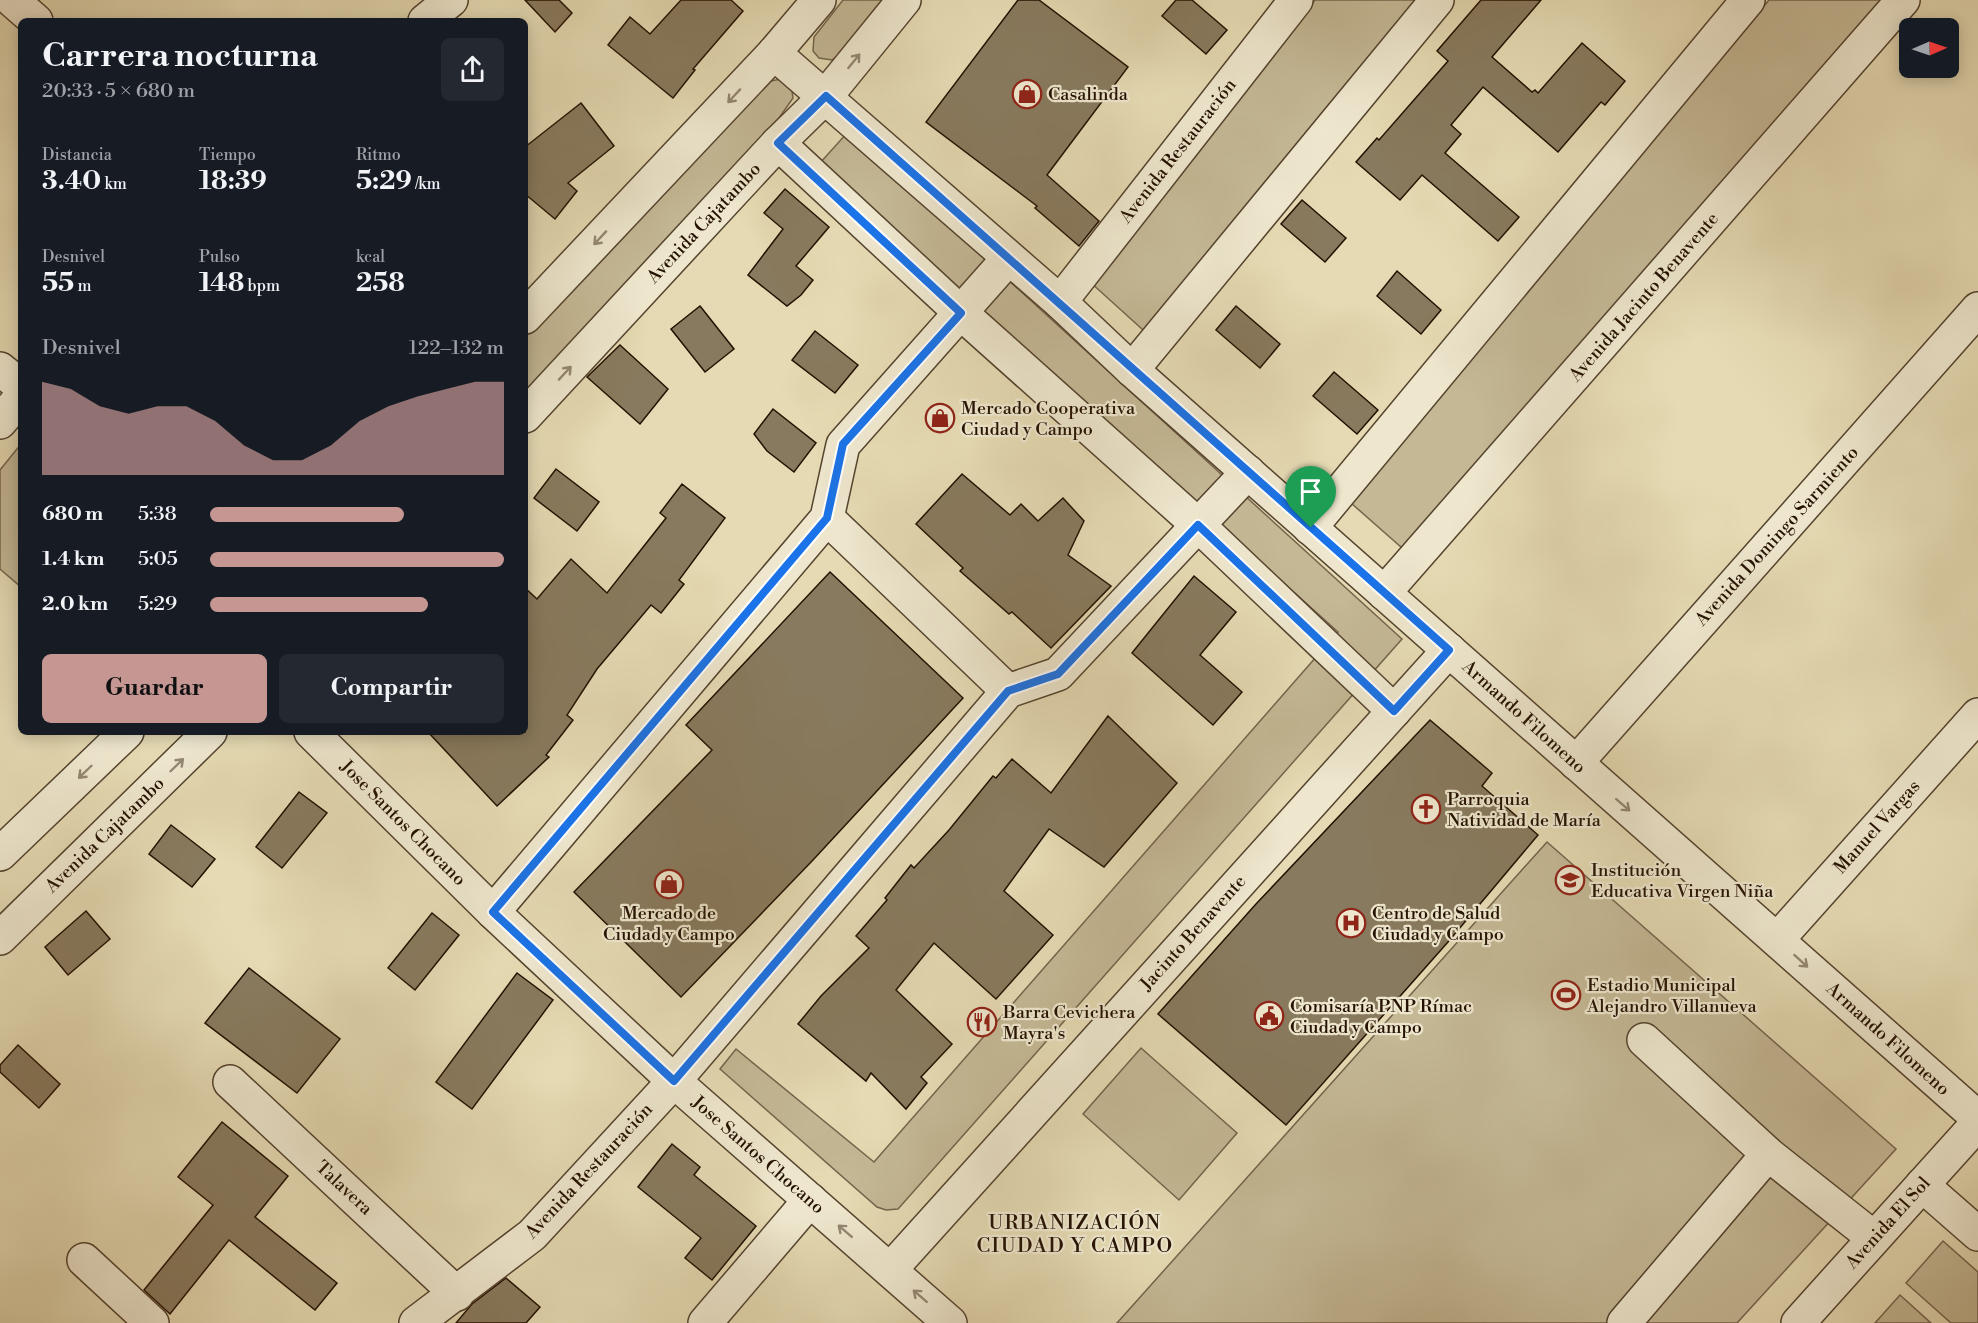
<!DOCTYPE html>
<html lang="es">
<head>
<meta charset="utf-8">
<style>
  :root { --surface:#171b24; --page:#242831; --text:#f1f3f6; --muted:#9ea1a6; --accent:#c59692 }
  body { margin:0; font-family:"Libre Bodoni",serif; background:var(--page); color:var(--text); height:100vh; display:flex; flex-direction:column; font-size:22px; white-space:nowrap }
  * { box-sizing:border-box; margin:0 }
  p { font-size:20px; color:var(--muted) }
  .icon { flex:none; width:33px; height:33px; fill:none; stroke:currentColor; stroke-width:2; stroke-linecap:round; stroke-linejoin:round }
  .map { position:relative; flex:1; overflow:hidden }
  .panel { position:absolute; left:18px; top:18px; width:510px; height:717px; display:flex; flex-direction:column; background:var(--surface); border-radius:9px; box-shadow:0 3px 15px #0003 }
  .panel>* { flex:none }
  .needle { width:39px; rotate:88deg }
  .controls { position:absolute; left:1899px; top:18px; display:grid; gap:12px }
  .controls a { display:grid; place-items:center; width:60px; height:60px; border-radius:9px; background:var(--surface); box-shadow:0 3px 15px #0003; font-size:30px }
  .pin { position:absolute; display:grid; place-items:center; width:51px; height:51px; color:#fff; margin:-62px -26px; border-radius:50% 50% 50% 0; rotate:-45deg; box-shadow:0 0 6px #0007 }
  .pin .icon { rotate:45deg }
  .round { display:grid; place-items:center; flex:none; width:63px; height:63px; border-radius:9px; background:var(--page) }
  .head { display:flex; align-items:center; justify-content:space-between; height:102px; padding:0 24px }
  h1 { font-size:33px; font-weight:700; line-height:45px }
  .metrics { display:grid; grid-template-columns:repeat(3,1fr); gap:9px; height:102px; padding:6px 24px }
  .metrics div { display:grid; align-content:center }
  .metrics b { font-size:26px; font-weight:700 }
  .metrics small { font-size:16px; font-weight:400 }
  .metrics p { font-size:16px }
  .chart { height:168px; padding:12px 24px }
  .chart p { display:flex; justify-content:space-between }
  .chart svg { width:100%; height:108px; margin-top:6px; fill:var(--accent); opacity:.7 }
  .cta { display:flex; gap:12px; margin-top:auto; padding:12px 24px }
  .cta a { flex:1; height:69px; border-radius:9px; background:var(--accent); color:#111; font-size:24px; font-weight:700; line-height:69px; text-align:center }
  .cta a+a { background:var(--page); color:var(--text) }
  ul { padding:0 24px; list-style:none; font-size:20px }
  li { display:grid; grid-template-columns:96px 72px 1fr; align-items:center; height:45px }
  li i { height:15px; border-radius:8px; background:var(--accent) }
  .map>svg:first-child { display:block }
  .green { fill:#c4b895; stroke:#74644c; stroke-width:1.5 }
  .building { fill:#887a5e; stroke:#241102; stroke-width:1.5 }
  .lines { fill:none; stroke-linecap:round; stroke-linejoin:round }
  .minor-casing { stroke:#54432e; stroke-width:36 }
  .minor { stroke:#eee7ce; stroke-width:33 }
  .oneway { stroke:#938772 }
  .route-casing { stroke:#fff; stroke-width:12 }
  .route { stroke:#1a73e8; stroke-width:8 }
  .labels { text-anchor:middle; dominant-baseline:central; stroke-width:4.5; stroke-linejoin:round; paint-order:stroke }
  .poi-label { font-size:18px; fill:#241102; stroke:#eee7ce; text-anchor:start }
  .street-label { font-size:18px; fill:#241102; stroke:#eee7ce }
  .neighbourhood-label { font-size:20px; letter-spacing:1.5px; fill:#241102; stroke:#eee7ce }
</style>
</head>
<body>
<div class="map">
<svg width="1978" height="1323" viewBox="0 0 1978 1323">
  <rect width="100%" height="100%" fill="#e5dab3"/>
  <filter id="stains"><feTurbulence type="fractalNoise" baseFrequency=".00333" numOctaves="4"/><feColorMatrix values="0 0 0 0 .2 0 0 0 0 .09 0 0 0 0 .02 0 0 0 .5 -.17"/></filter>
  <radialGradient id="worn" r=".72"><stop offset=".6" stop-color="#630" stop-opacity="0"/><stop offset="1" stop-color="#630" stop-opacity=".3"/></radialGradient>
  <!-- green -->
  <g class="green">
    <polygon points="843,0 883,0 837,56 832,60 819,58 813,51 814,37"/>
    <polygon points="1315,0 1433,0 1153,339 1090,282"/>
    <polygon points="1769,0 1898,0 1410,555 1351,503"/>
    <polygon points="781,79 791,85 793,98 779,118 525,395 525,337 754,95 771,81"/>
    <polygon points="847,133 1402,639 898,1209 886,1210 877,1207 720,1069 736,1049 874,1162 1338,632 820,163"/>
    <polygon points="21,444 21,587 0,569 0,470"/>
    <polygon points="1547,842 1896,1149 1737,1323 1117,1323"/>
    <polygon points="1141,1048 1237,1133 1179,1200 1083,1114"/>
    <polygon points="1943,1241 1978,1272 1978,1323 1951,1323 1906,1283"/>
    <polygon points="1900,1295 1931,1323 1875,1323"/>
  </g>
  <!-- building -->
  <g class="building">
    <polygon points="525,0 559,0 572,13 555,32"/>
    <polygon points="681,0 731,0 743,11 693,69 695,70 673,98 608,45 630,17 650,34"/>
    <polygon points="1018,0 1039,0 1128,67 1047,175 1099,221 1079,246 1035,208 1037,206 926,122"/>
    <polygon points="1176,0 1192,0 1227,30 1206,54 1162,16"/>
    <polygon points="1481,0 1541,0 1492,57 1532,92 1535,90 1538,93 1582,43 1625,81 1605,105 1601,102 1558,152 1483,87 1451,125 1461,134 1445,153 1519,217 1498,241 1422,175 1400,200 1356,162 1377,138 1379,140 1448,61 1437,51"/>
    <polygon points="581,103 614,146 568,183 577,191 555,219 525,194 525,147"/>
    <polygon points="785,189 829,227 796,266 813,280 801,295 787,306 748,275 783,229 764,213"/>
    <polygon points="1302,200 1346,238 1325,262 1281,224"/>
    <polygon points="1397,271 1441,310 1421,334 1377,296"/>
    <polygon points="700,306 734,349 705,372 671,329"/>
    <polygon points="1236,306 1280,344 1260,368 1216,330"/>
    <polygon points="815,331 858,365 835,393 792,360"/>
    <polygon points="620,345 668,389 640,424 587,377"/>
    <polygon points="1334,372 1378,410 1357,434 1313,396"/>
    <polygon points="773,409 816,443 794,472 767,451 754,434"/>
    <polygon points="556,469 599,502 577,531 534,498"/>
    <polygon points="962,474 1010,515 1021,504 1038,521 1063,498 1084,521 1068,555 1111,586 1051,648 1012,612 1009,614 960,571 963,568 916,524"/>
    <polygon points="682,484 725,518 679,580 684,584 661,613 651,605 597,669 567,715 573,720 546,755 549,757 497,806 428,732 525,732 525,588 537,599 571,559 607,593 666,518 660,513"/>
    <polygon points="830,572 963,698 813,860 681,997 574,892 712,750 686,725"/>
    <polygon points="1194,576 1236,612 1200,655 1242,692 1213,725 1132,653"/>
    <polygon points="1108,716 1177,783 1104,867 1049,829 1004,891 1053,935 996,999 934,943 896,990 952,1044 921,1077 927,1083 906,1109 871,1073 866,1081 798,1024 821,996 869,948 856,936 887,900 885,898 911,865 914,868 949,830 993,776 996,778 1012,759 1051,793"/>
    <polygon points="1430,720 1492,773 1482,786 1538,835 1448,942 1286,1125 1158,1014 1256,904"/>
    <polygon points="299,792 327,813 282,868 256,847"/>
    <polygon points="171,825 215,859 192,887 149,854"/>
    <polygon points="86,911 110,939 68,975 45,947"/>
    <polygon points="432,913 459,935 415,990 388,968"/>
    <polygon points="249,968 340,1039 297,1093 205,1023"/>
    <polygon points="517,973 553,1000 472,1109 436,1082"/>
    <polygon points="18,1045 60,1084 39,1108 0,1072 0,1065"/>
    <polygon points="222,1122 288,1176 255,1217 337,1283 315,1310 229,1240 170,1314 144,1290 213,1205 178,1177"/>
    <polygon points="672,1144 700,1167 694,1175 756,1226 712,1280 685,1258 701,1238 638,1187"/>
    <polygon points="506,1278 540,1307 526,1323 456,1323 472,1304"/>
  </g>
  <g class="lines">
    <!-- minor casing -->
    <g class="minor-casing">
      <g id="minor">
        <polyline points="12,0 36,21"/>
        <polyline points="425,21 451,0"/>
        <polyline points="774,53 1060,302 1132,370 1978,1118"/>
        <polyline points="778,143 961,313 1198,525 1394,711"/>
        <polyline points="1060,302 1296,0"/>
        <polyline points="525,317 774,53 819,0"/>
        <polyline points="0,369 21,386"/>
        <polyline points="1132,370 1437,0"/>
        <polyline points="525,416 778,143 826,96 904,0"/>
        <polyline points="0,422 21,397"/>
        <polyline points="827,518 1008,691"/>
        <polyline points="1310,528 1748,0"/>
        <polyline points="1384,593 1903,0"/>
        <polyline points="311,732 493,912 674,1081 950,1323"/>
        <polyline points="1576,763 1978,309"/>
        <polyline points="0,854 127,732"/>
        <polyline points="493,912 827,518 843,445 1008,259"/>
        <polyline points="0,938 210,732"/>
        <polyline points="1777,940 1978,715"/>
        <polyline points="1644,1040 1768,1154 1874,1238"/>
        <polyline points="230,1082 457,1294"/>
        <polyline points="1922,1185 1978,1234"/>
        <polyline points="84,1260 152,1323"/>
        <polyline points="890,1270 1449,650"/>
        <polyline points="416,1323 532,1235 674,1081 1008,691 1058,674 1248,472"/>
        <polyline points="705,1323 810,1200"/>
        <polyline points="1624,1323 1768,1154"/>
        <polyline points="1798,1323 1978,1123"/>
      </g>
    </g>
    <!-- minor -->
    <use href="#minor" class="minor"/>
  </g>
  <!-- one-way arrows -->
  <defs><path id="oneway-shaft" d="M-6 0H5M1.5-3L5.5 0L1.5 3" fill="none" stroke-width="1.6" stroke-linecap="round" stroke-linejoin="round" transform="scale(1.5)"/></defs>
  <g class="oneway">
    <use href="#oneway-shaft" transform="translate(854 61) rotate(-51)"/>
    <use href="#oneway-shaft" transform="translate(734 96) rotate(133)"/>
    <use href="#oneway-shaft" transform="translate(600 238) rotate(133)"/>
    <use href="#oneway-shaft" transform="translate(565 373) rotate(-47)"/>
    <use href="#oneway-shaft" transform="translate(177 765) rotate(-44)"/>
    <use href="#oneway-shaft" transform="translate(85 772) rotate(136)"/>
    <use href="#oneway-shaft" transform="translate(1623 805) rotate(41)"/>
    <use href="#oneway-shaft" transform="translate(1801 961) rotate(42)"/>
    <use href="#oneway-shaft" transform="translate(845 1231) rotate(-139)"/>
    <use href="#oneway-shaft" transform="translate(920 1296) rotate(-139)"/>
  </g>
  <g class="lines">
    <!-- route casing -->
    <g class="route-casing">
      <polygon id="route" points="826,96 1449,650 1394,711 1198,525 1058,674 1008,691 674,1081 493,912 827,518 843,444 961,313 778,143"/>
    </g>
    <!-- route -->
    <use href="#route" class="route"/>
  </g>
  <!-- icons -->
  <defs>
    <g id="shop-ring" transform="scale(1.5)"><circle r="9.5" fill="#eee7ce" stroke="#8f2418" stroke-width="1.5"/><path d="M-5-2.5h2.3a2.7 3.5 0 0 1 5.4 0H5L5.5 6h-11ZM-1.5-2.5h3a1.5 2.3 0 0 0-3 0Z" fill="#8f2418"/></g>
    <g id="church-ring" transform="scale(1.5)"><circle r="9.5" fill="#eee7ce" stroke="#8f2418" stroke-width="1.5"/><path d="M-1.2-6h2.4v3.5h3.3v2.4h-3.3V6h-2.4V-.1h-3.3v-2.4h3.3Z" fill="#8f2418"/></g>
    <g id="school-ring" transform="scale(1.5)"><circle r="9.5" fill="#eee7ce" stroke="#8f2418" stroke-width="1.5"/><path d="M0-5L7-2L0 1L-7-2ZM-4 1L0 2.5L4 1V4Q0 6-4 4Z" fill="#8f2418"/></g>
    <g id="hospital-ring" transform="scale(1.5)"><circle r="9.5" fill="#eee7ce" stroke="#8f2418" stroke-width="1.5"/><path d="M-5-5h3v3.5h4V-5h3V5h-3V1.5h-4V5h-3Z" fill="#8f2418"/></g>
    <g id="stadium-ring" transform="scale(1.5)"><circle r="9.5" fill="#eee7ce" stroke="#8f2418" stroke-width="1.5"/><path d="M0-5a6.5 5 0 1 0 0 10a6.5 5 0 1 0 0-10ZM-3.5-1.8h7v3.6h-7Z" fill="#8f2418"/></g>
    <g id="civic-ring" transform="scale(1.5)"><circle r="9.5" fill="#eee7ce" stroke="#8f2418" stroke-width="1.5"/><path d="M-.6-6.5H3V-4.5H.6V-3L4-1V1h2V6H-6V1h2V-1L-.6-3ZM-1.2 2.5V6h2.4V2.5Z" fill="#8f2418"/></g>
    <g id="restaurant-ring" transform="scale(1.5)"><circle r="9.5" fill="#eee7ce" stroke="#8f2418" stroke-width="1.5"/><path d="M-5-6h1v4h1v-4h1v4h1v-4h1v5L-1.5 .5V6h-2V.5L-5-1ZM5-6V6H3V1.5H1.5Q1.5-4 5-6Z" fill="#8f2418"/></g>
  </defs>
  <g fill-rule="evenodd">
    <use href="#shop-ring" x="1027" y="94"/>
    <use href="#shop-ring" x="940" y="418"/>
    <use href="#church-ring" x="1426" y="809"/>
    <use href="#school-ring" x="1570" y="880"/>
    <use href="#shop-ring" x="669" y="884"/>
    <use href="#hospital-ring" x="1351" y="923"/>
    <use href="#stadium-ring" x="1566" y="995"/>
    <use href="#civic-ring" x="1269" y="1016"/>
    <use href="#restaurant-ring" x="982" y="1022"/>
  </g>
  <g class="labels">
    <!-- poi labels -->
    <g class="poi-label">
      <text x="1048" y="94">Casalinda</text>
      <text x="961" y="408">Mercado Cooperativa<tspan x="961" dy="21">Ciudad y Campo</tspan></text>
      <text x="1447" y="799">Parroquia<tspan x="1447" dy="21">Natividad de María</tspan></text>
      <text x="1591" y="870">Institución<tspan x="1591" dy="21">Educativa Virgen Niña</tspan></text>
      <text x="669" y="913" text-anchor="middle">Mercado de<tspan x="669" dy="21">Ciudad y Campo</tspan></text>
      <text x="1372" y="913">Centro de Salud<tspan x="1372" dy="21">Ciudad y Campo</tspan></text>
      <text x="1587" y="985">Estadio Municipal<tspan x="1587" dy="21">Alejandro Villanueva</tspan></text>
      <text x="1290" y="1006">Comisaría PNP Rímac<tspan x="1290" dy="21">Ciudad y Campo</tspan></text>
      <text x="1003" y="1012">Barra Cevichera<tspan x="1003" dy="21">Mayra's</tspan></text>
    </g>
    <!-- street labels -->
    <g class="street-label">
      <text transform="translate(1178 151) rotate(-52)">Avenida Restauración</text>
      <text transform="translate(704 223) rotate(-47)">Avenida Cajatambo</text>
      <text transform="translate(1644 297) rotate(-49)">Avenida Jacinto Benavente</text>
      <text transform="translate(1777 536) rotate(-48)">Avenida Domingo Sarmiento</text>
      <text transform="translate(1524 717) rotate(42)">Armando Filomeno</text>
      <text transform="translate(403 823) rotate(45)">Jose Santos Chocano</text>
      <text transform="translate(1877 827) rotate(-48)">Manuel Vargas</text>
      <text transform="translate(105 835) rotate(-44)">Avenida Cajatambo</text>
      <text transform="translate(1193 933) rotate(-48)">Jacinto Benavente</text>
      <text transform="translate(1888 1039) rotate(42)">Armando Filomeno</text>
      <text transform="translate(758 1155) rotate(41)">Jose Santos Chocano</text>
      <text transform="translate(589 1171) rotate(-47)">Avenida Restauración</text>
      <text transform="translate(344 1188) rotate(43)">Talavera</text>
      <text transform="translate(1888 1223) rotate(-48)">Avenida El Sol</text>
    </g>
    <!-- neighbourhood labels -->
    <g class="neighbourhood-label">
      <text x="1075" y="1223">URBANIZACIÓN<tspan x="1075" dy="23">CIUDAD Y CAMPO</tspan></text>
    </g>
  </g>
  <rect width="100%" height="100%" filter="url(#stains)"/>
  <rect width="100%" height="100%" fill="url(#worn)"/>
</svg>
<div class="controls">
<a><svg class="needle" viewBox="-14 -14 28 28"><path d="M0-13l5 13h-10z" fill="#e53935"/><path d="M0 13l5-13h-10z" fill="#9ea1a6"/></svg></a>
</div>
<div class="pin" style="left:1311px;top:528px;background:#1e9e55"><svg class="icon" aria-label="arrive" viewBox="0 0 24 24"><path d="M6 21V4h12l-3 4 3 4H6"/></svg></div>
<section class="panel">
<div class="head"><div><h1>Carrera nocturna</h1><p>20:33 · 5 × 680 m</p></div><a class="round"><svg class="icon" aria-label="share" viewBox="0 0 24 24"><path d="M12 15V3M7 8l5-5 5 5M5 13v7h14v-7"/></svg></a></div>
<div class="metrics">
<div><p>Distancia</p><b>3.40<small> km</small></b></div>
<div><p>Tiempo</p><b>18:39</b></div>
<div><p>Ritmo</p><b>5:29<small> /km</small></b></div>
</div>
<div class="metrics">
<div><p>Desnivel</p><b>55<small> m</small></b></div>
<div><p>Pulso</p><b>148<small> bpm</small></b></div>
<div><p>kcal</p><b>258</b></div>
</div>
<div class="chart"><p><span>Desnivel</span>122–132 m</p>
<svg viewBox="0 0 160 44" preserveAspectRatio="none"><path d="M0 44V6L10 9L20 16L30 19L40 16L50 16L60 22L70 32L80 38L90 38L100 32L110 22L120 16L130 12L140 9L150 6L160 6V44z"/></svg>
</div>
<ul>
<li><b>680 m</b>5:38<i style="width:66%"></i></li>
<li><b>1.4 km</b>5:05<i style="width:100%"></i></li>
<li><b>2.0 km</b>5:29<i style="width:74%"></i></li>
</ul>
<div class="cta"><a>Guardar</a><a>Compartir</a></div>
</section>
</div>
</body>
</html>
